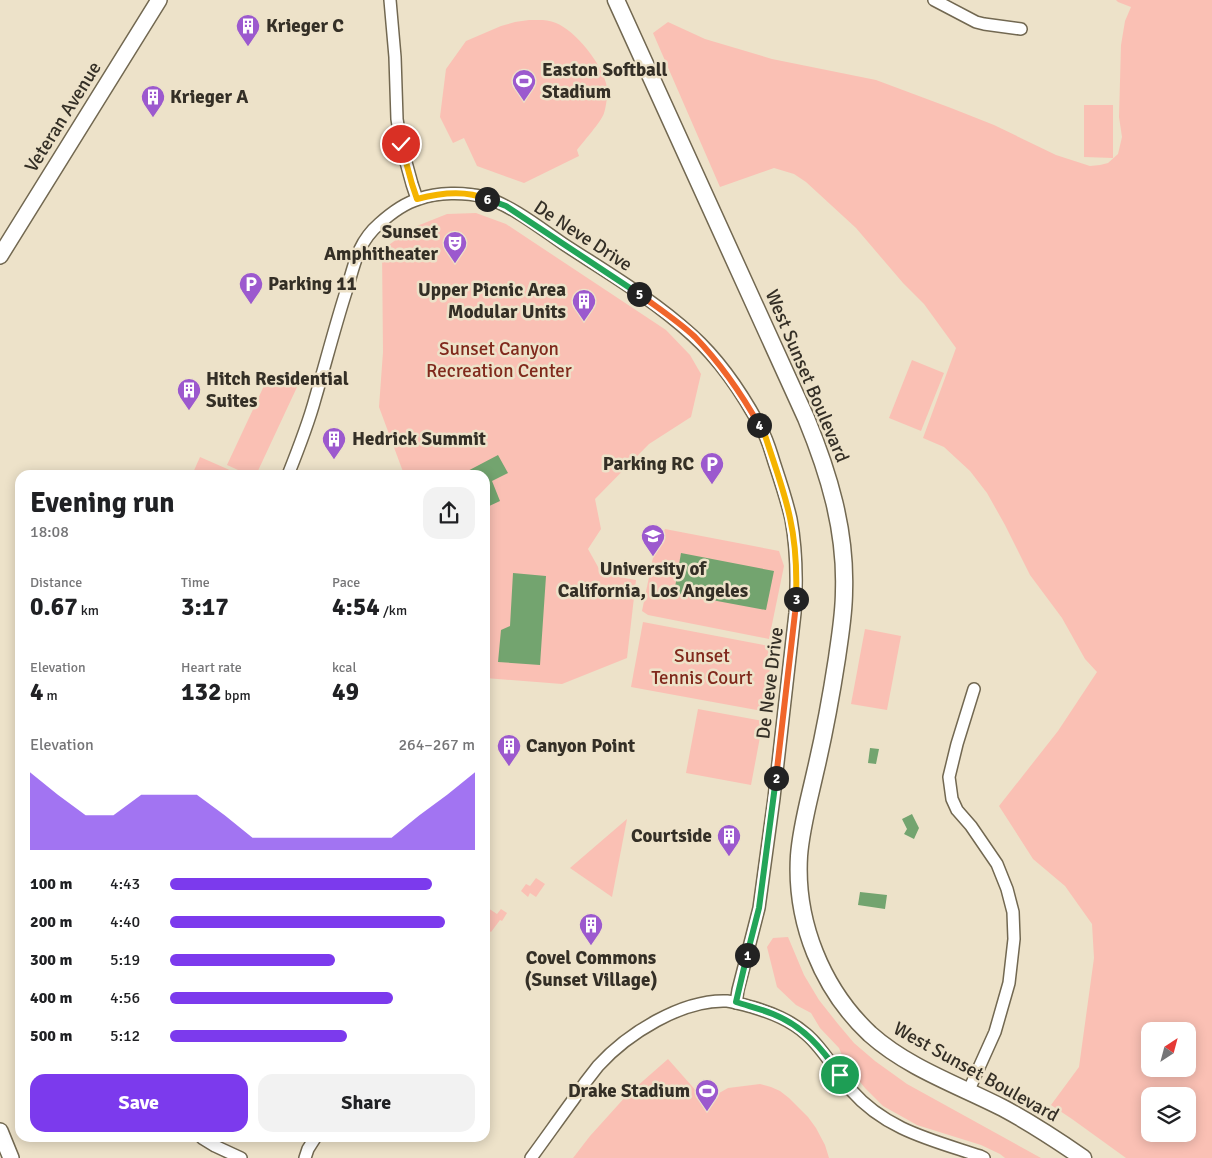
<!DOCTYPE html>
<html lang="en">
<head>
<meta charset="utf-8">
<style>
  :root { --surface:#fff; --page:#f2f2f2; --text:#202124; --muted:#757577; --accent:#7c3aed }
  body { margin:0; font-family:Signika,sans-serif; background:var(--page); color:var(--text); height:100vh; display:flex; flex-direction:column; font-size:19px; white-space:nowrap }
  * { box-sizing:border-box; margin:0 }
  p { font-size:16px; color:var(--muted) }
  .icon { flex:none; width:28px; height:28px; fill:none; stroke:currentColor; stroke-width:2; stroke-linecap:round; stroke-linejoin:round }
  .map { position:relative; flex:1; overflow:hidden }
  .sheet { position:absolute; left:15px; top:470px; width:475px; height:672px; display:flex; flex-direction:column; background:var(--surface); border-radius:15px; box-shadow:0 2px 12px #0003 }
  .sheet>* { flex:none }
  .needle { width:32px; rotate:36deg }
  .fabs { position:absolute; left:1141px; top:1022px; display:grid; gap:10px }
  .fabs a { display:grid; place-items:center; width:55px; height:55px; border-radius:10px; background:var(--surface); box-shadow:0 2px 12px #0003; font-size:25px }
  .pin { position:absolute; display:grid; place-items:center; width:42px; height:42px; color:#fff; margin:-21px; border:2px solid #fff; border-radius:50%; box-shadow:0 1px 5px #0007 }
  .km { position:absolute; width:25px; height:25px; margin:-12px; border-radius:50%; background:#222; color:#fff; font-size:14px; line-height:25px; text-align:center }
  .round { display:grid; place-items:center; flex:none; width:52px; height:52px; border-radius:15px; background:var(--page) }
  .overview { display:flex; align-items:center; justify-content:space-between; height:85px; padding:0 15px }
  h1 { font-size:28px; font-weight:700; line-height:38px }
  .figures { display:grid; grid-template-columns:repeat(3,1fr); gap:8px; height:85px; padding:5px 15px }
  .figures div { display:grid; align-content:center }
  .figures b { font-size:25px; font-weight:700 }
  .figures small { font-size:14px; font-weight:400 }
  .figures p { font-size:14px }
  .chart { height:140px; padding:10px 15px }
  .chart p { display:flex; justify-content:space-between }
  .chart svg { width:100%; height:90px; margin-top:5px; fill:var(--accent); opacity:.7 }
  .action { display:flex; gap:10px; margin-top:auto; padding:10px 15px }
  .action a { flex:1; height:58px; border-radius:15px; background:var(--accent); color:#fff; font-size:20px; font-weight:700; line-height:58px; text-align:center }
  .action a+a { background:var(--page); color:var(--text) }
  ul { padding:0 15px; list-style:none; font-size:16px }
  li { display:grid; grid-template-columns:80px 60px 1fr; align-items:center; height:38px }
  li i { height:12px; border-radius:6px; background:var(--accent) }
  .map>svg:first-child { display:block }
  .green { fill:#fac0b4; fill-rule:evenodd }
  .water { fill:#73a46f }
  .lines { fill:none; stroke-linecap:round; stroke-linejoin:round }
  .minor-casing { stroke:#726851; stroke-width:14 }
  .tertiary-casing { stroke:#726851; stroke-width:18 }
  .secondary-casing { stroke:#726851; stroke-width:19 }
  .minor { stroke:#fff; stroke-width:11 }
  .tertiary { stroke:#fff; stroke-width:15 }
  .secondary { stroke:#fff; stroke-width:16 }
  .split-1-casing { stroke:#fff; stroke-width:10 }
  .split-2-casing { stroke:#fff; stroke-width:10 }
  .split-3-casing { stroke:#fff; stroke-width:10 }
  .split-4-casing { stroke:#fff; stroke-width:10 }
  .split-5-casing { stroke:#fff; stroke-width:10 }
  .split-6-casing { stroke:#fff; stroke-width:10 }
  .split-7-casing { stroke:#fff; stroke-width:10 }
  .split-1 { stroke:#22a559; stroke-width:6 }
  .split-2 { stroke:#22a559; stroke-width:6 }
  .split-3 { stroke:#f0652b; stroke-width:6 }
  .split-4 { stroke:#f5b400; stroke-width:6 }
  .split-5 { stroke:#f0652b; stroke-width:6 }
  .split-6 { stroke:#22a559; stroke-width:6 }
  .split-7 { stroke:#f5b400; stroke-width:6 }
  .labels { text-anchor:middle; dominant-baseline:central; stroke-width:5; stroke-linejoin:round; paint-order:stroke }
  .poi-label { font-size:19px; font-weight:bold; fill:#342f26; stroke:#ede2c9; text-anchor:start }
  .street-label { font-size:19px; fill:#342f26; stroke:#ede2c9 }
  .park-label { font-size:19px; fill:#80291c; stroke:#ede2c9 }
</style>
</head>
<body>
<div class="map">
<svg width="1212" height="1158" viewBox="0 0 1212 1158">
  <rect width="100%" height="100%" fill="#ede2c9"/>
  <!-- green -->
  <g class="green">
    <path d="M 1116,0 L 1212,0 L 1212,1158 L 1126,1158 L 1072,1119 L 1051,1105 L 1079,1067 L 1094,958 L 1092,924 L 1065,886 L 1033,859 L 999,806 L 1058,731 L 1097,672 L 1085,659 L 1062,618 L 1030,575 L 1005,525 L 987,493 L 970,471 L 944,447 L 923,438 L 956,348 L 924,304 L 903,283 L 856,228 L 806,182 L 794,174 L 774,168 L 720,187 L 653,33 L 668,22 L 705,39 L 772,59 L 876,80 L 951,108 L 994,125 L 1056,155 L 1090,166 L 1100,165 L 1108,163 L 1118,154 L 1122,137 L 1119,117 L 1121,45 L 1125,21 L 1131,7 L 1118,2 ZM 1188,1031 L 1188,1069 L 1150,1069 L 1150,1031 ZM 1188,1096 L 1188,1134 L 1150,1134 L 1150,1096 Z"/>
    <path d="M 529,20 C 538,20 547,19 556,23 C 576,31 603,65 607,87 C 608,92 606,108 604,113 C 602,121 582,143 577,150 L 579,156 L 524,183 L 477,166 L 464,138 L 453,143 L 440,117 L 446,69 L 466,41 L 501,26 L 515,22 Z"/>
    <polygon points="1084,105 1113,105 1113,158 1084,157"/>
    <polygon points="476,213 506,224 666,330 690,355 701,374 691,417 649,444 595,499 601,529 588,549 602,574 636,580 627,658 562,684 485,678 485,475 405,475 402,469 379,407 383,352 382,250 412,228 447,214"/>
    <polygon points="912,360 944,373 921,431 889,418"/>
    <polygon points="270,373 298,385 256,475 249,475 227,465"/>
    <polygon points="200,457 241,475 192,475"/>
    <polygon points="665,529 779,551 784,566 769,639 648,615 642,611 655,548"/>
    <polygon points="643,622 774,647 762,711 631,687"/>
    <polygon points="865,629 901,636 887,710 851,704"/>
    <polygon points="698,709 763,721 751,785 686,773"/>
    <polygon points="627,819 612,897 570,868"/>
    <polygon points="536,878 545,884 536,897 530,893 528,897 521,891 526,884 530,886"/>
    <polygon points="488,908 497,914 501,909 507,913 502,921 500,920 491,932 485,928 485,912"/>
    <polygon points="788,937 804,975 819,1000 838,1024 854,1043 875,1061 907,1084 1041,1158 1005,1158 1000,1154 981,1145 917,1125 883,1106 865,1088 846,1065 839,1048 820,1028 811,1013 796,1005 777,987 767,947 773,938"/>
    <polygon points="668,1059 705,1101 728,1088 760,1084 771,1087 780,1091 789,1098 808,1117 816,1128 825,1145 829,1158 573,1158 590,1136 627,1095"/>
  </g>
  <!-- water -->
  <g class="water">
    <polygon points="498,455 508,473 492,481 500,501 485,508 485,475 460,475"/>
    <polygon points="681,553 774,571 766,610 674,593"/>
    <polygon points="513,573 546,576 540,665 498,662 501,630 510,626"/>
    <polygon points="870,748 879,749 876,764 868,763"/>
    <polygon points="912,814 919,828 914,839 904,834 907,829 902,819"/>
    <polygon points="860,892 887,895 885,909 858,905"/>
  </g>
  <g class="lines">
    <!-- minor casing -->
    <g class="minor-casing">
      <g id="minor">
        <polyline points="390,0 395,57 397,119 401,144 412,184 417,199"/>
        <polyline points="934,0 976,22 984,24 1021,29"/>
        <path d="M 288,475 C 298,450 308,425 315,399 C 325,365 334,330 345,295 C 354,268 356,244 379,224 C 390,214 405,203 419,199 C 437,192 465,192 484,197 C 513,206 540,228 565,245 C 608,273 654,300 692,335 C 721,361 744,396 762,430 C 768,440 771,453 775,465 C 781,483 787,501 791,519 C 797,551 797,582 795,613 L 774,798 L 759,908 L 738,990 L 736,1003"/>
        <polyline points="968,1092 995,1032 1009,983 1014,939 1013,912 1007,889 997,864 971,826 957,810 952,799 949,777 957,744 974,689"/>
        <polyline points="202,1138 215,1146 241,1158"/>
        <polyline points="305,1158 308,1149 315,1138"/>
        <path d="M 531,1158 C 545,1139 559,1119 573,1100 C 581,1088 589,1077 598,1066 C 627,1034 682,999 727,1001 C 735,1002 744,1005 752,1007 C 772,1013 790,1020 806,1034 C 825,1050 835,1072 851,1090 C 886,1130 932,1140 980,1156 L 984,1158"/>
      </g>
    </g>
    <!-- tertiary casing -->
    <g class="tertiary-casing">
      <g id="tertiary">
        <polyline points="0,256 159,0"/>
        <polyline points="0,1131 11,1158"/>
      </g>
    </g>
    <!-- secondary casing -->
    <g class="secondary-casing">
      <path id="secondary" d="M 616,0 L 806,418 C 829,474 846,530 844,591 C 844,614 840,636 837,658 C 831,697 824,735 815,773 C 809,800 801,828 799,856 C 795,922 822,989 870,1034 C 908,1068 958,1085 1003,1108 C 1031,1123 1057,1140 1083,1158"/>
    </g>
    <!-- minor -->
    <use href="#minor" class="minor"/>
    <!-- tertiary -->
    <use href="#tertiary" class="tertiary"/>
    <!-- secondary -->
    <use href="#secondary" class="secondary"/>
  </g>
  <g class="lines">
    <!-- split-1 casing -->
    <g class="split-1-casing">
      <path id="split-1" d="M 747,955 L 736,1002 C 748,1006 761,1009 773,1014 C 803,1026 822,1048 840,1075"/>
    </g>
    <!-- split-2 casing -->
    <g class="split-2-casing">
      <polyline id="split-2" points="747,955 759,908 776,778"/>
    </g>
    <!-- split-3 casing -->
    <g class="split-3-casing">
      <polyline id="split-3" points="776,778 795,613 796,599"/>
    </g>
    <!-- split-4 casing -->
    <g class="split-4-casing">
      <path id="split-4" d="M 759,425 L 764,432 C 773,461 784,489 790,518 C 796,545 797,572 796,599"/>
    </g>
    <!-- split-5 casing -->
    <g class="split-5-casing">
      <path id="split-5" d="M 639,294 C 658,308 678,321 695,337 C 721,364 741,393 759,425"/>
    </g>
    <!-- split-6 casing -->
    <g class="split-6-casing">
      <polyline id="split-6" points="487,199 506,206 639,294"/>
    </g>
    <!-- split-7 casing -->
    <g class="split-7-casing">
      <path id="split-7" d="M 401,144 L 412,184 L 417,199 C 439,193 466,190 487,199"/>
    </g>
    <!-- split-1 -->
    <use href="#split-1" class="split-1"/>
    <!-- split-2 -->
    <use href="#split-2" class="split-2"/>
    <!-- split-3 -->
    <use href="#split-3" class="split-3"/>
    <!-- split-4 -->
    <use href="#split-4" class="split-4"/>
    <!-- split-5 -->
    <use href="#split-5" class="split-5"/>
    <!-- split-6 -->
    <use href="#split-6" class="split-6"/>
    <!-- split-7 -->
    <use href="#split-7" class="split-7"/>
  </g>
  <!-- icons -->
  <defs>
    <g id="building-pin" transform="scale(1.25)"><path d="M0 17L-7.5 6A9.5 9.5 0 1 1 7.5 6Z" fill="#9c59ce" stroke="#ede2c9"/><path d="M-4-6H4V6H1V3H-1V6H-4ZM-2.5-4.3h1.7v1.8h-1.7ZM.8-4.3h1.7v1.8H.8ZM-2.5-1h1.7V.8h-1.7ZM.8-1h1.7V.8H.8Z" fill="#fff"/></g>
    <g id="stadium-pin" transform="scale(1.25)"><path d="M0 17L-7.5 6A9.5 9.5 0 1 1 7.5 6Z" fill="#9c59ce" stroke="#ede2c9"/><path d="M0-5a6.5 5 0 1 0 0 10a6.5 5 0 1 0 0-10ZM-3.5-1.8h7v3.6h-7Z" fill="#fff"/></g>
    <g id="theatre-pin" transform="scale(1.25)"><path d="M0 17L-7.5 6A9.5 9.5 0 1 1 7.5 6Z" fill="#9c59ce" stroke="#ede2c9"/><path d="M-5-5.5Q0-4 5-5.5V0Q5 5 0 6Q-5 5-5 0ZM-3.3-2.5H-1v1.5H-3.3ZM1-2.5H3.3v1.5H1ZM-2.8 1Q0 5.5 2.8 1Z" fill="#fff"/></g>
    <g id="parking-pin" transform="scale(1.25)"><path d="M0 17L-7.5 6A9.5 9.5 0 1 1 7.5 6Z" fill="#9c59ce" stroke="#ede2c9"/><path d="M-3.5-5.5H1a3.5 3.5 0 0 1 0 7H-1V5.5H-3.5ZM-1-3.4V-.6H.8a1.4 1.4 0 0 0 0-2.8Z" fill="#fff"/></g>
    <g id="university-pin" transform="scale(1.25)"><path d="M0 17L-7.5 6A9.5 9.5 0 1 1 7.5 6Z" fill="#9c59ce" stroke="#ede2c9"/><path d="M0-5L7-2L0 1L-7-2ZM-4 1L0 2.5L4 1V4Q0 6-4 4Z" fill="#fff"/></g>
  </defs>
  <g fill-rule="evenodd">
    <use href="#building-pin" x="248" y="26"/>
    <use href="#stadium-pin" x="524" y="81"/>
    <use href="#building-pin" x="153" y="97"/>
    <use href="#theatre-pin" x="455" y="243"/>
    <use href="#parking-pin" x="251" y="284"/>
    <use href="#building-pin" x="584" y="301"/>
    <use href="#building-pin" x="189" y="390"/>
    <use href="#building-pin" x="334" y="439"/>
    <use href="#parking-pin" x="712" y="464"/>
    <use href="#university-pin" x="653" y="536"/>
    <use href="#building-pin" x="509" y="746"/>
    <use href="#building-pin" x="729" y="836"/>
    <use href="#building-pin" x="591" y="925"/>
    <use href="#stadium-pin" x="707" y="1091"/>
  </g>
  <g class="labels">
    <!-- poi labels -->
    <g class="poi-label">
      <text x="266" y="26">Krieger C</text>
      <text x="542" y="70">Easton Softball<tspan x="542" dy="22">Stadium</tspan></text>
      <text x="170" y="97">Krieger A</text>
      <text x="438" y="232" text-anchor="end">Sunset<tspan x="438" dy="22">Amphitheater</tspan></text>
      <text x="268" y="284">Parking 11</text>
      <text x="566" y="290" text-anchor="end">Upper Picnic Area<tspan x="566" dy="22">Modular Units</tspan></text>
      <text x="206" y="379">Hitch Residential<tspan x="206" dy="22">Suites</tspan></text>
      <text x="352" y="439">Hedrick Summit</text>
      <text x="694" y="464" text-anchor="end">Parking RC</text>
      <text x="653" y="569" text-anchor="middle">University of<tspan x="653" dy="22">California, Los Angeles</tspan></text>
      <text x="526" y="746">Canyon Point</text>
      <text x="712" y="836" text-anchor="end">Courtside</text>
      <text x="591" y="958" text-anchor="middle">Covel Commons<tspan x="591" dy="22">(Sunset Village)</tspan></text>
      <text x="690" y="1091" text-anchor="end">Drake Stadium</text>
    </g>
    <!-- street labels -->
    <g class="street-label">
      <text transform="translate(63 117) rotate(-58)">Veteran Avenue</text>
      <text transform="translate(583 236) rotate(33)">De Neve Drive</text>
      <text transform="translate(807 376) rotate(67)">West Sunset Boulevard</text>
      <text transform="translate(770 683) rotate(-83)">De Neve Drive</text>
      <text transform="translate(976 1072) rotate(29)">West Sunset Boulevard</text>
    </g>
    <!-- park labels -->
    <g class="park-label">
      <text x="499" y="349">Sunset Canyon<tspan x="499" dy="22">Recreation Center</tspan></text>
      <text x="702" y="656">Sunset<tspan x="702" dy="22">Tennis Court</tspan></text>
    </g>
  </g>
</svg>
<div class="fabs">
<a><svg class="needle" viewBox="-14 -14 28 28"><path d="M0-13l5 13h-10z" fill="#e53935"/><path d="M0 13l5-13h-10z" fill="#757577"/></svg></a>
<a><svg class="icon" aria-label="layers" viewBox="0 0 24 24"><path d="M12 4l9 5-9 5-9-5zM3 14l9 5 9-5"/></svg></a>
</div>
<div class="pin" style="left:840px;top:1075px;background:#1e9e55"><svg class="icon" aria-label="arrive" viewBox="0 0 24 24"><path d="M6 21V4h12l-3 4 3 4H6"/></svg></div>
<div class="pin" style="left:401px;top:144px;background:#d93025"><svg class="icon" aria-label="check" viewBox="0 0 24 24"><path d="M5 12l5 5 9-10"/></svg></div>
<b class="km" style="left:747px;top:955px">1</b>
<b class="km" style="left:776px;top:778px">2</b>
<b class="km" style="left:796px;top:599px">3</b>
<b class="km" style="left:759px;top:425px">4</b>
<b class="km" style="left:639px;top:294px">5</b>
<b class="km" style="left:487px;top:199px">6</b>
<section class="sheet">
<div class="overview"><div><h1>Evening run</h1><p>18:08</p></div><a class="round"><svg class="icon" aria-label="share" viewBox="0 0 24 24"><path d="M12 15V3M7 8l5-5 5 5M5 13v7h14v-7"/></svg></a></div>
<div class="figures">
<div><p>Distance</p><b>0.67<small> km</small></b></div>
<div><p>Time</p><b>3:17</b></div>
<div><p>Pace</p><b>4:54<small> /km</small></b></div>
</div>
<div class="figures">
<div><p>Elevation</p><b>4<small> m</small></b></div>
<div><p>Heart rate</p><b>132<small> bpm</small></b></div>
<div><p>kcal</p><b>49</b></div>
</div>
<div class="chart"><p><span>Elevation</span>264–267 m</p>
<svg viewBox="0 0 160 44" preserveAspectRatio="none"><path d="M0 44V6L10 17L20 27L30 27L40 17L50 17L60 17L70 27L80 38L90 38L100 38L110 38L120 38L130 38L140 27L150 17L160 6V44z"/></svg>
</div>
<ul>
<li><b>100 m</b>4:43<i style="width:86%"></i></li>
<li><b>200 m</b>4:40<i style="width:90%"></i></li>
<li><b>300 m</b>5:19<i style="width:54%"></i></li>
<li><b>400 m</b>4:56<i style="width:73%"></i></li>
<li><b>500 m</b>5:12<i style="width:58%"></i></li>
</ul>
<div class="action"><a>Save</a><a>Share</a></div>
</section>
</div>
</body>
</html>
